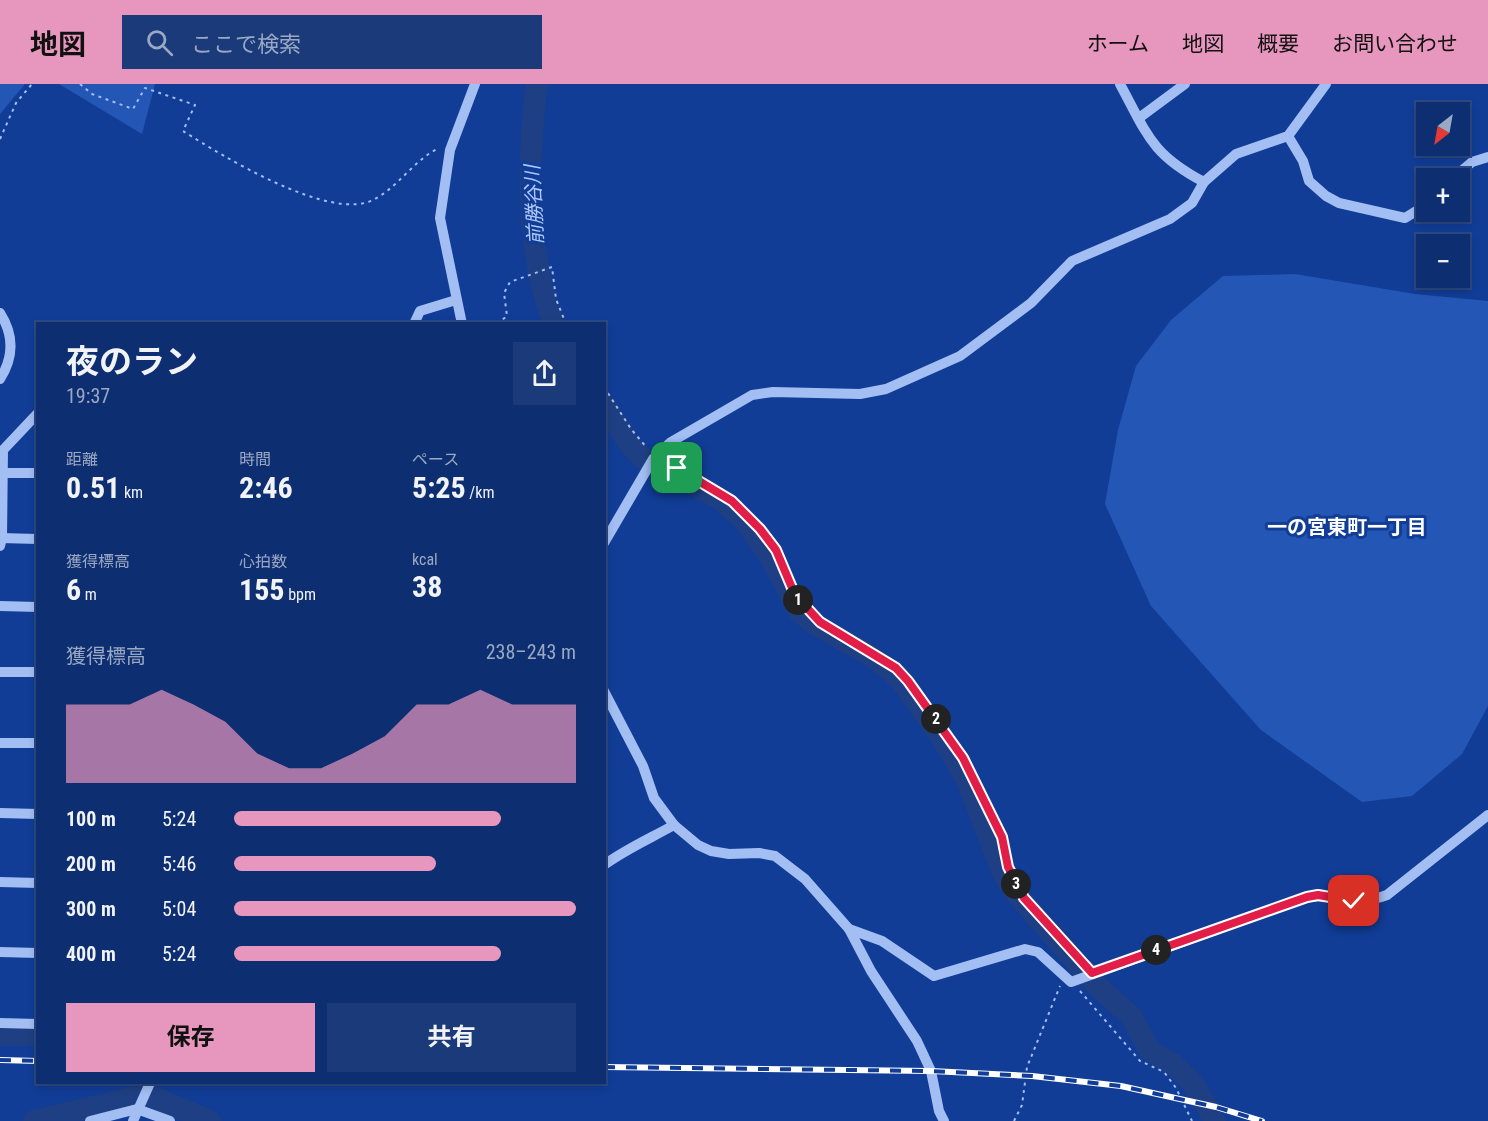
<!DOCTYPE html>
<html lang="ja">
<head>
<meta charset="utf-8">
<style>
  :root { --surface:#0d2e71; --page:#1b3a79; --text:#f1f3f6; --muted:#9aa8c3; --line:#2d4a84; --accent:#e797bd }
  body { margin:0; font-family:"Roboto Condensed","Noto Sans JP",sans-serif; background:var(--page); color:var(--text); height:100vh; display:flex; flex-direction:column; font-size:22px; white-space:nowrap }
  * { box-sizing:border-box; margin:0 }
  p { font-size:20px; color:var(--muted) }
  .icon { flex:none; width:33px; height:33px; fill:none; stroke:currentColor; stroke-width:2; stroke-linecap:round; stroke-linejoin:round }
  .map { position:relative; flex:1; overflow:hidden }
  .details { position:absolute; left:36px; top:238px; width:570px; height:762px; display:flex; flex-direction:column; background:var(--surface); border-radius:0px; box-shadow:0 3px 9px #0003,0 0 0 2px var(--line) }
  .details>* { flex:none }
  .needle { width:39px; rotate:211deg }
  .controls { position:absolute; left:1416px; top:18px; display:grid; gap:12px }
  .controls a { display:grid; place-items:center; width:54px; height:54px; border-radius:0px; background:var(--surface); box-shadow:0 3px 9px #0003,0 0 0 2px var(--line); font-size:30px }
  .pin { position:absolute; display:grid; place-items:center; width:51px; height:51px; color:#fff; margin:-26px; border-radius:12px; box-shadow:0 3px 9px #0006 }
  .km { position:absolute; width:30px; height:30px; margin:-15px; border-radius:50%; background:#222; color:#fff; font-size:16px; line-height:30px; text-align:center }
  .round { display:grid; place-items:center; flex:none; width:63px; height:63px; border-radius:0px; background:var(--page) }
  .head { display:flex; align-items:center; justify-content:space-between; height:102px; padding:0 30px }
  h1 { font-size:33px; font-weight:700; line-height:45px }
  .stats { display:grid; grid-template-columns:repeat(3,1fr); gap:9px; height:102px; padding:6px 30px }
  .stats div { display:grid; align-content:center }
  .stats b { font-size:30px; font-weight:700 }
  .stats small { font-size:16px; font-weight:400 }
  .stats p { font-size:16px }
  .chart { height:168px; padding:12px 30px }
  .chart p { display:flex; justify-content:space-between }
  .chart svg { width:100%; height:108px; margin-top:6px; fill:var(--accent); opacity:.7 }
  .button { display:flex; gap:12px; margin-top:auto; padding:12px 30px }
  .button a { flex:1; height:69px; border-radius:0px; background:var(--accent); color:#111; font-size:24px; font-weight:700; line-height:69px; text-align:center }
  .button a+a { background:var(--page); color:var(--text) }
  ul { padding:0 30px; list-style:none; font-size:20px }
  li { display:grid; grid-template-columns:96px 72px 1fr; align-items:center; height:45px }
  li i { height:15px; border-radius:8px; background:var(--accent) }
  header { display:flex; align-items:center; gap:36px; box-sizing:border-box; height:84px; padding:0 30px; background:var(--accent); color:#111 }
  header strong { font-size:28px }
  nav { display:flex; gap:33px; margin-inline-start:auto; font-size:21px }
  .search { width:420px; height:54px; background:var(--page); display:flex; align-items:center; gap:15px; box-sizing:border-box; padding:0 21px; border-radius:0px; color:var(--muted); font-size:22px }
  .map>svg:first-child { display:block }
  .green { fill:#2456b6 }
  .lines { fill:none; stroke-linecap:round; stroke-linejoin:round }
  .river { stroke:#1e3f83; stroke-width:22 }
  .path { stroke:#a2bef3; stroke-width:2; stroke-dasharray:3 4.5; stroke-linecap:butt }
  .minor { stroke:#a2bef3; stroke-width:10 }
  .rail-casing { stroke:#fff; stroke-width:6 }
  .rail { stroke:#113d97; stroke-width:4; stroke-dasharray:11; stroke-linecap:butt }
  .route-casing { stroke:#fff; stroke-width:12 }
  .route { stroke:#e11d48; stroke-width:8 }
  .labels { text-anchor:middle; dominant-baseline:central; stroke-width:6; stroke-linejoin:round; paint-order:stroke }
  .water-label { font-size:20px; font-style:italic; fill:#aec8fa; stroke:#113d97 }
  .neighbourhood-label { font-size:20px; font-weight:bold; fill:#fff; stroke:#113d97 }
</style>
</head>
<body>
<header>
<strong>地図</strong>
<div class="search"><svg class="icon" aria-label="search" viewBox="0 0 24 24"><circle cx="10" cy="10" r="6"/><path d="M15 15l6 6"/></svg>ここで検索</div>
<nav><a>ホーム</a><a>地図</a><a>概要</a><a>お問い合わせ</a></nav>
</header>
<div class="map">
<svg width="1488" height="1037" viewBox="0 0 1488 1037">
  <rect width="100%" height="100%" fill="#113d97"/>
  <!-- green -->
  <g class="green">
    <polygon points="0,0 25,0 0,30"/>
    <polygon points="59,0 155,0 142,50"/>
    <polygon points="1295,190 1415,210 1488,217 1488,622 1462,670 1412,712 1362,718 1261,646 1151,522 1105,420 1118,346 1136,282 1171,236 1223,192"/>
  </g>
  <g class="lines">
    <!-- river -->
    <g class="river">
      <path d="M 537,0 C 527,75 526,169 554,240"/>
      <polyline points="604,320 626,355 641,373 720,415 745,437 771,474 799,527 814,540 870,571 899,594 941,652 966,694 1003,789 1014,807 1097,902 1131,932 1150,967 1173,980 1193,999 1215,1037"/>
      <polyline points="0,951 38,951"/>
      <polyline points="34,1037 140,1012 153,1013 210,1037"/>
    </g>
    <!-- path -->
    <g class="path">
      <path d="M 80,0 L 92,10 L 133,25 L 145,4 L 195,21 L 183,47 C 221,71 332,140 375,115 C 400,101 414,76 439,64"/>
      <polyline points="0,55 16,19 32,0"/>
      <polyline points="497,240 507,232 504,209 510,198 552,183 556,215 566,240"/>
      <polyline points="604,303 631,345 647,364"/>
      <polyline points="667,377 715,405 746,430 776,466 795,511 820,538 896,584 908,597 963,674 1002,752 1008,783 1024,814 1086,882"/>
      <polyline points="1080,907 1140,977 1164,988 1176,1004 1192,1037"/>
      <polyline points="1014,1037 1022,1021 1027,983 1060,902"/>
    </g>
    <!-- minor -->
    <g class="minor">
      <path d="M 1120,0 C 1147,50 1151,70 1204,98"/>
      <polyline points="1139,34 1185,0"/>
      <polyline points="1288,52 1303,77 1309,97 1326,112 1339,119 1405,134 1426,121"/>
      <polyline points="1453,94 1472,78 1488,73"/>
      <path d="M 0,229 C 14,251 14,273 0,295"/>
      <polyline points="414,240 420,227 456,216"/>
      <polyline points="462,240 440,134 450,66 475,0"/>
      <polyline points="2,389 38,389"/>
      <polyline points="0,454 38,455"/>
      <polyline points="604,459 653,375 671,358 752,311 773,308 860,310 886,305 960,272 1031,219 1072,177 1170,135 1192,119 1204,98 1236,70 1288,52 1326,0"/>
      <polyline points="0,462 2,454 3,366 38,329"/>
      <polyline points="0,522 38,523"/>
      <polyline points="0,588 38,588"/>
      <polyline points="604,607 643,682 654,714 674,741 698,761 711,767 729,770 759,769 775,772 805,795 849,845 871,887 917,957 931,987 939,1027 944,1037"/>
      <polyline points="0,659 38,659"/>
      <polyline points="0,729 38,730"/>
      <path d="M 604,781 C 626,765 651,754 674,741"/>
      <polyline points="0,798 38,799"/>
      <path d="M 849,845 L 882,857 L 934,892 L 1025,865 L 1038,868 L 1071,898 L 1307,813 C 1335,809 1359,822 1387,811 L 1488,731"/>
      <polyline points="0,868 38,869"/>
      <polyline points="0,939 38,940"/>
      <polyline points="90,1037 137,1025 170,1037"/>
      <polyline points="133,1037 150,999"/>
    </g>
    <!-- rail casing -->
    <g class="rail-casing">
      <g id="rail">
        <polyline points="0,976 38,977"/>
        <polyline points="604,983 931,987 1032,992 1121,1002 1216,1023 1262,1037"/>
      </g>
    </g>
    <!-- rail -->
    <use href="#rail" class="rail"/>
  </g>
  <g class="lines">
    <!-- route casing -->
    <g class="route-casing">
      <polyline id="route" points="677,384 732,417 760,445 776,466 795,511 820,538 896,584 908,597 963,674 1002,753 1008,783 1024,814 1092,889 1307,813 1318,811 1354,817"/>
    </g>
    <!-- route -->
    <use href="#route" class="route"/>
  </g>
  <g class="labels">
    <!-- water labels -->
    <g class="water-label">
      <text transform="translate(534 121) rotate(-93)">前勝谷川</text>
    </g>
    <!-- neighbourhood labels -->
    <g class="neighbourhood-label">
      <text x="1347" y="443">一の宮東町一丁目</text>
    </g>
  </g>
</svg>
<div class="controls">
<a><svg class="needle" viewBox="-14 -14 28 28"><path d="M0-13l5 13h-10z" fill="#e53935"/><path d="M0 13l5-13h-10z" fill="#9aa8c3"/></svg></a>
<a>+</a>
<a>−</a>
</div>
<div class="pin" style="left:677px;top:384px;background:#1e9e55"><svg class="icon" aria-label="arrive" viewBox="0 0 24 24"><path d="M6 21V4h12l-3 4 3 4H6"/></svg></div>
<div class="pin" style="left:1354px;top:817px;background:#d93025"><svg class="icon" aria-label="check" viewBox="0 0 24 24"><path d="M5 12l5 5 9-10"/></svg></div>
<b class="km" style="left:798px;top:516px">1</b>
<b class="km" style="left:936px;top:635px">2</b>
<b class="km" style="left:1016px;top:800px">3</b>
<b class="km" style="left:1156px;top:866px">4</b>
<section class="details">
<div class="head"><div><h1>夜のラン</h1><p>19:37</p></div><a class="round"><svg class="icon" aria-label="share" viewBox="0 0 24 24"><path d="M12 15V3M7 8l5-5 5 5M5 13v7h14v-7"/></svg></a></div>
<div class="stats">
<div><p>距離</p><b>0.51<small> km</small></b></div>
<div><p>時間</p><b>2:46</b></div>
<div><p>ペース</p><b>5:25<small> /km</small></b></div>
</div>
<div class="stats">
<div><p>獲得標高</p><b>6<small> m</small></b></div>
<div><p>心拍数</p><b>155<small> bpm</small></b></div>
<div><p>kcal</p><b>38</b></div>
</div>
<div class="chart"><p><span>獲得標高</span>238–243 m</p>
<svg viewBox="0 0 160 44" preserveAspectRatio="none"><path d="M0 44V12L10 12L20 12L30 6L40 12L50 19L60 32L70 38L80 38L90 32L100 25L110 12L120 12L130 6L140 12L150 12L160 12V44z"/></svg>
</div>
<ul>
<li><b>100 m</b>5:24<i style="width:78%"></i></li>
<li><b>200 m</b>5:46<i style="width:59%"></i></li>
<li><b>300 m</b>5:04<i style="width:100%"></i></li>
<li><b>400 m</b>5:24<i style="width:78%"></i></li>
</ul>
<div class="button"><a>保存</a><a>共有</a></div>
</section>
</div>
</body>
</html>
